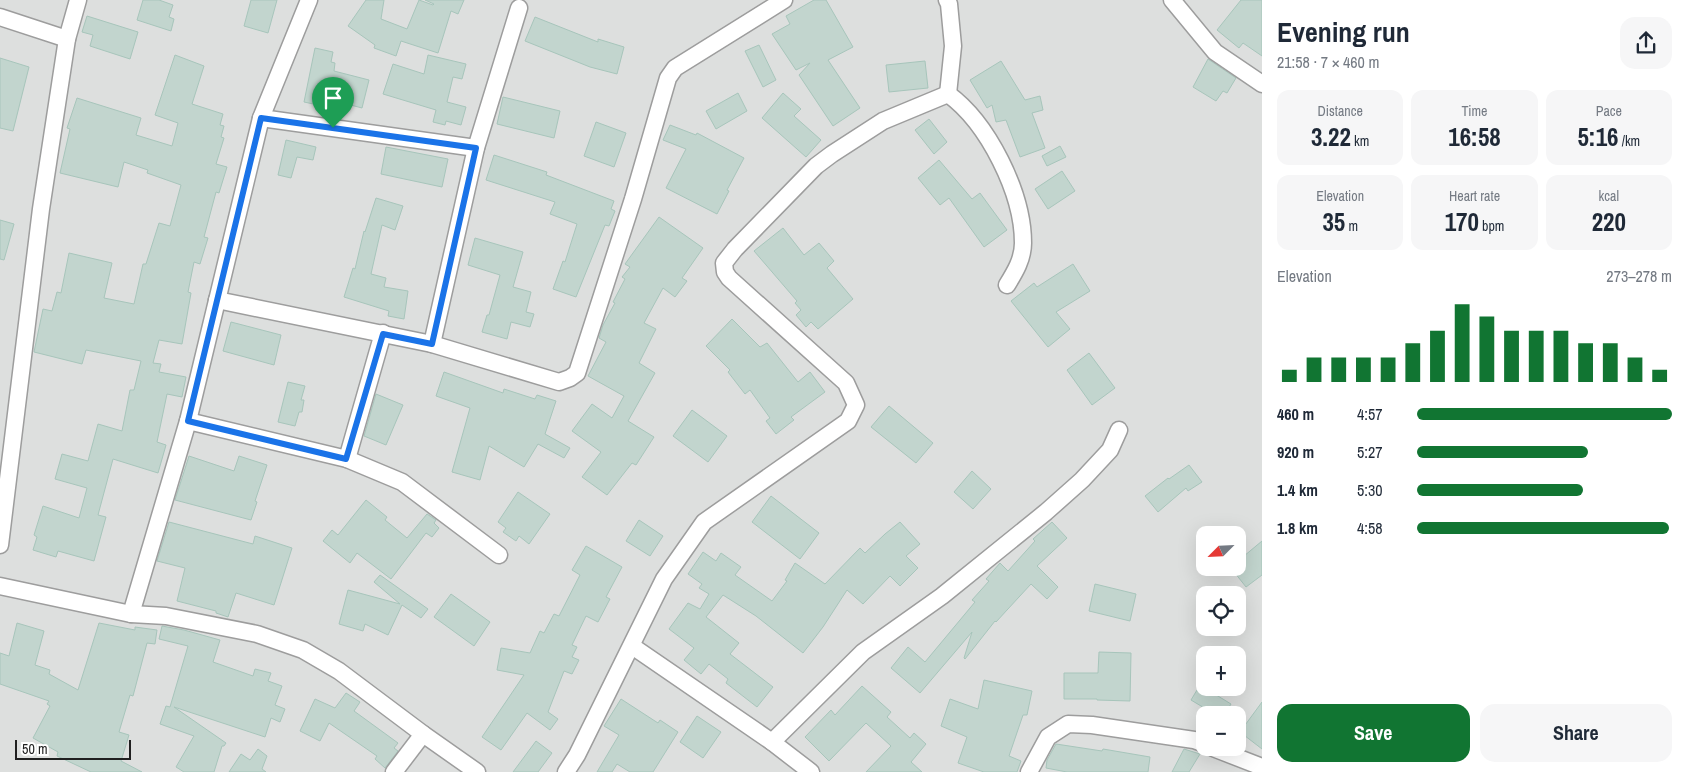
<!DOCTYPE html>
<html lang="en">
<head>
<meta charset="utf-8">
<style>
  :root { --surface:#fff; --page:#f6f6f7; --text:#1f2937; --muted:#747a83; --accent:#117532 }
  body { margin:0; font-family:"Archivo Narrow",sans-serif; background:var(--page); color:var(--text); height:100vh; display:flex; flex-direction:column; font-size:19px; white-space:nowrap }
  * { box-sizing:border-box; margin:0 }
  p { font-size:16px; color:var(--muted) }
  .icon { flex:none; width:28px; height:28px; fill:none; stroke:currentColor; stroke-width:2; stroke-linecap:round; stroke-linejoin:round }
  .map { position:relative; flex:1; overflow:hidden }
  .panel { display:flex; flex-direction:column; background:var(--surface); width:425px }
  .panel>* { flex:none }
  .needle { width:32px; rotate:246deg }
  .tools { position:absolute; left:1196px; top:526px; display:grid; gap:10px }
  .tools a { display:grid; place-items:center; width:50px; height:50px; border-radius:10px; background:var(--surface); box-shadow:0 5px 20px #0002; font-size:25px }
  .scale { position:absolute; left:15px; bottom:12px; width:116px; box-sizing:border-box; padding-left:5px; border:2px solid #202020; border-top:0; font-size:14px; line-height:18px; white-space:nowrap; color:#202020; -webkit-text-stroke:4px #fff; paint-order:stroke }
  .pin { position:absolute; display:grid; place-items:center; width:42px; height:42px; color:#fff; margin:-51px -21px; border-radius:50% 50% 50% 0; rotate:-45deg; box-shadow:0 0 5px #0007 }
  .pin .icon { rotate:45deg }
  .round { display:grid; place-items:center; flex:none; width:52px; height:52px; border-radius:15px; background:var(--page) }
  .summary { display:flex; align-items:center; justify-content:space-between; height:85px; padding:0 15px }
  h1 { font-size:28px; font-weight:700; line-height:38px }
  .metrics { display:grid; grid-template-columns:repeat(3,1fr); gap:8px; height:85px; padding:5px 15px }
  .metrics div { display:grid; align-content:center; border-radius:12px; background:var(--page); text-align:center }
  .metrics b { font-size:25px; font-weight:700 }
  .metrics small { font-size:14px; font-weight:400 }
  .metrics p { font-size:14px }
  .chart { height:140px; padding:10px 15px }
  .chart p { display:flex; justify-content:space-between }
  .chart svg { width:100%; height:90px; margin-top:5px; stroke:var(--accent); stroke-width:6 }
  .button { display:flex; gap:10px; margin-top:auto; padding:10px 15px }
  .button a { flex:1; height:58px; border-radius:15px; background:var(--accent); color:#fff; font-size:20px; font-weight:700; line-height:58px; text-align:center }
  .button a+a { background:var(--page); color:var(--text) }
  ul { padding:0 15px; list-style:none; font-size:16px }
  li { display:grid; grid-template-columns:80px 60px 1fr; align-items:center; height:38px }
  li i { height:12px; border-radius:6px; background:var(--accent) }
  main { display:flex; flex:1; min-height:0 }
  .map>svg:first-child { display:block }
  .residential { fill:#dddfde; fill-rule:evenodd }
  .building { fill:#c2d5ce; stroke:#a7c5bb }
  .lines { fill:none; stroke-linecap:round; stroke-linejoin:round }
  .minor-casing { stroke:#9d9d9d; stroke-width:19 }
  .minor { stroke:#fff; stroke-width:16 }
  .route-casing { stroke:#fff; stroke-width:10 }
  .route { stroke:#1a73e8; stroke-width:6 }
</style>
</head>
<body>
<main>
<div class="map">
<svg width="1262" height="772" viewBox="0 0 1262 772">
  <rect width="100%" height="100%" fill="#e6f2f0"/>
  <!-- residential -->
  <path class="residential" d="M 0,0 L 1262,0 L 1262,772 L 0,772 ZM 1205,535 L 1238,535 L 1238,568 L 1205,568 ZM 1205,595 L 1238,595 L 1238,628 L 1205,628 ZM 1205,655 L 1238,655 L 1238,688 L 1205,688 ZM 1205,715 L 1238,715 L 1238,748 L 1205,748 Z"/>
  <!-- building -->
  <g class="building">
    <polygon points="143,0 159,0 173,5 169,17 174,19 171,31 137,20"/>
    <polygon points="251,0 277,0 268,33 244,26"/>
    <polygon points="366,0 384,0 381,19 407,29 419,0 433,5 434,4 425,0 464,0 458,14 451,11 438,53 401,41 396,56 374,48 375,45 348,26"/>
    <polygon points="814,0 826,0 853,47 828,60 860,108 833,126 799,75 810,63 796,70 772,34 790,24 786,16"/>
    <polygon points="1241,0 1262,0 1262,56 1243,43 1239,48 1217,30"/>
    <polygon points="87,16 138,32 130,59 90,46 93,35 82,32"/>
    <polygon points="535,17 598,42 598,39 624,47 617,74 590,67 525,41"/>
    <polygon points="759,45 776,80 763,87 745,51"/>
    <polygon points="315,48 333,52 331,62 335,63 334,71 369,80 362,108 343,103 341,110 304,102"/>
    <polygon points="175,55 204,66 192,104 223,114 220,125 224,126 221,137 224,138 216,164 227,167 219,193 216,192 204,237 208,238 200,264 194,262 188,292 191,293 182,344 159,340 153,363 161,364 159,372 186,377 182,397 167,394 157,442 166,445 158,473 113,459 98,515 106,517 94,561 58,551 56,557 33,550 37,537 34,535 43,506 79,518 87,488 55,479 62,454 88,461 98,424 122,431 130,390 134,390 141,361 86,350 82,364 34,352 43,309 52,311 57,292 61,293 69,253 112,263 104,298 134,304 143,264 146,264 159,223 170,226 181,185 147,173 148,170 124,162 118,187 60,173 70,129 67,128 77,98 141,118 136,135 172,146 178,123 155,115"/>
    <polygon points="428,55 466,64 462,79 453,77 447,102 466,107 461,125 446,121 445,125 433,122 436,110 383,94 393,64 424,74"/>
    <polygon points="0,58 29,67 13,131 0,128"/>
    <polygon points="1208,59 1236,78 1227,93 1223,91 1216,101 1193,87"/>
    <polygon points="925,61 928,88 889,92 886,65"/>
    <polygon points="1001,61 1025,100 1040,96 1043,110 1032,113 1045,148 1020,157 1006,120 996,122 992,105 987,108 970,80"/>
    <polygon points="738,93 747,111 716,129 706,111"/>
    <polygon points="783,93 801,109 794,116 821,140 806,157 762,118"/>
    <polygon points="503,97 560,111 554,138 497,124"/>
    <polygon points="929,119 947,142 934,154 915,130"/>
    <polygon points="596,122 626,133 614,167 584,156"/>
    <polygon points="670,125 696,135 697,133 744,158 727,190 729,191 717,214 666,188 686,149 663,140"/>
    <polygon points="286,140 316,147 313,160 297,157 291,178 278,175"/>
    <polygon points="1060,146 1066,157 1047,166 1042,156"/>
    <polygon points="386,147 448,159 442,187 381,174"/>
    <polygon points="494,155 547,172 546,175 614,201 611,209 615,211 609,226 605,225 576,297 553,289 563,261 565,262 577,224 550,214 555,202 486,180"/>
    <polygon points="939,160 972,199 980,193 1007,230 984,247 949,198 940,205 918,178"/>
    <polygon points="1062,171 1075,191 1048,209 1035,189"/>
    <polygon points="376,198 403,206 395,230 382,225 371,274 386,278 384,287 408,291 404,319 388,316 389,311 344,297 353,268 355,269 364,231 365,232"/>
    <polygon points="659,217 703,248 682,278 687,281 675,297 663,288 644,323 656,329 639,363 655,373 628,421 654,437 636,465 632,463 607,495 582,477 601,452 572,431 592,404 612,418 624,396 588,376 606,342 599,338 603,325 615,303 613,302 625,279 622,277 630,267 625,264"/>
    <polygon points="0,220 14,224 4,260 0,259"/>
    <polygon points="783,228 804,255 819,243 834,261 827,268 853,299 818,329 811,322 806,327 796,315 801,310 795,303 797,301 754,251"/>
    <polygon points="475,238 523,252 513,287 531,292 526,312 534,314 530,327 511,322 507,339 482,332 487,315 489,315 500,275 468,265"/>
    <polygon points="1073,264 1090,291 1056,312 1070,329 1048,347 1011,301 1034,283 1037,287"/>
    <polygon points="732,319 760,347 767,343 798,382 810,372 825,392 791,417 794,420 776,434 766,421 770,418 750,390 745,394 728,372 730,370 706,346"/>
    <polygon points="231,322 281,335 274,365 223,351"/>
    <polygon points="1089,353 1115,388 1092,405 1067,370"/>
    <polygon points="444,372 503,393 504,389 535,399 537,395 556,401 545,434 570,448 564,458 538,444 524,467 489,446 480,480 452,472 470,408 436,396"/>
    <polygon points="288,382 305,386 301,400 304,400 302,412 299,412 295,426 278,422"/>
    <polygon points="376,394 403,405 386,445 364,436"/>
    <polygon points="889,406 933,443 916,463 871,427"/>
    <polygon points="692,410 727,436 708,462 673,436"/>
    <polygon points="189,456 234,471 239,456 267,465 255,501 257,502 251,520 175,500"/>
    <polygon points="1189,465 1202,482 1188,491 1186,488 1158,512 1145,496 1168,478 1169,479"/>
    <polygon points="972,471 991,489 973,509 954,492"/>
    <polygon points="518,492 550,514 529,544 519,536 516,541 503,532 506,528 498,522"/>
    <polygon points="771,496 819,533 800,559 752,522"/>
    <polygon points="366,500 387,517 385,520 407,538 427,514 436,520 434,523 439,528 432,537 426,533 391,579 357,553 350,563 323,541 332,530 338,535"/>
    <polygon points="639,520 663,536 650,556 626,541"/>
    <polygon points="169,522 253,544 255,536 292,548 274,605 236,593 228,617 216,613 216,611 177,601 185,568 157,561"/>
    <polygon points="900,522 920,544 906,556 918,568 900,586 890,576 863,604 847,590 823,627 803,653 756,616 723,595 706,617 739,643 730,654 773,687 757,707 726,683 728,679 709,664 701,674 684,660 694,648 669,629 688,603 700,609 709,594 699,588 702,584 688,574 703,552 716,561 721,553 741,567 735,575 772,601 787,581 785,580 795,563 825,584 860,548 865,553 885,534"/>
    <polygon points="1052,522 1067,538 1037,566 1058,587 1047,599 1031,584 996,622 995,621 965,659 964,658 972,632 920,693 891,668 908,647 925,662 975,602 972,600 989,581 986,579 1000,563 1008,571 1035,541 1033,539"/>
    <polygon points="1262,541 1262,575 1246,587 1231,568 1238,568 1238,561"/>
    <polygon points="586,546 622,567 606,597 610,599 598,622 586,616 572,645 577,647 572,657 579,660 572,674 564,671 548,712 558,719 550,730 527,713 501,750 482,737 524,675 497,670 501,648 530,653 540,631 544,633 554,614 559,616 580,575 572,570"/>
    <polygon points="380,575 428,609 421,618 402,605 388,635 365,624 363,631 339,624 348,590 400,604 374,582"/>
    <polygon points="1095,584 1136,594 1130,621 1089,611"/>
    <polygon points="451,594 490,622 474,646 434,617"/>
    <polygon points="17,623 44,631 35,665 50,670 49,674 78,690 99,623 135,630 135,627 157,630 155,644 147,643 133,696 130,695 119,732 129,735 121,761 142,772 91,772 57,756 58,752 33,738 50,706 47,704 49,701 0,684 0,653 9,656"/>
    <polygon points="162,626 184,630 220,640 213,662 253,676 255,669 271,673 268,681 282,686 275,705 285,709 280,722 271,718 265,737 174,707 226,743 224,746 222,746 214,772 184,772 176,767 194,736 160,724 166,706 170,707 188,646 159,639"/>
    <polygon points="1099,652 1131,653 1130,701 1097,700 1097,699 1064,699 1064,673 1098,673"/>
    <polygon points="984,680 1032,691 1027,715 1023,715 1009,756 1021,761 1017,772 984,772 958,763 967,737 941,726 950,699 978,709"/>
    <polygon points="1200,685 1231,704 1224,715 1216,715 1191,700"/>
    <polygon points="862,686 891,712 887,717 910,738 914,733 926,744 911,762 922,772 866,772 891,746 866,723 829,761 805,737 831,710 835,715"/>
    <polygon points="346,693 360,702 354,711 398,743 394,748 398,751 385,768 375,759 377,756 329,723 320,741 300,731 315,699 335,708"/>
    <polygon points="621,699 658,723 660,720 678,732 653,772 630,772 617,764 612,772 597,772 619,735 604,726"/>
    <polygon points="1262,702 1262,749 1240,732"/>
    <polygon points="697,716 721,732 703,758 680,742"/>
    <polygon points="536,741 552,753 538,772 513,772"/>
    <polygon points="1056,744 1102,751 1103,749 1150,757 1148,772 1067,772 1046,768 1047,760"/>
    <polygon points="258,749 267,756 262,769 266,772 229,772 241,754 250,760"/>
    <polygon points="1184,749 1200,754 1189,772 1172,772"/>
  </g>
  <g class="lines">
    <!-- minor casing -->
    <g class="minor-casing">
      <g id="minor">
        <polyline points="947,0 949,4 953,46 948,94"/>
        <polyline points="1172,0 1215,52 1262,84"/>
        <polyline points="0,17 67,39"/>
        <path d="M 948,94 C 988,123 1023,193 1023,243 C 1023,259 1015,272 1007,285"/>
        <polyline points="261,118 476,148"/>
        <polyline points="217,300 432,344 559,382 570,378 577,373 633,199 668,78 675,68 784,0"/>
        <polyline points="432,344 476,148 519,8"/>
        <polyline points="188,421 347,459 402,482 499,555"/>
        <polyline points="347,459 383,333"/>
        <polyline points="0,545 41,209 67,39 78,0"/>
        <polyline points="0,586 131,614 166,616 257,634 303,650 339,671 423,734 477,772"/>
        <polyline points="131,614 188,421 261,118 309,0"/>
        <polyline points="632,646 772,742 811,772"/>
        <polyline points="772,742 863,652 942,596 1046,512 1082,480 1110,450 1119,430"/>
        <polyline points="1213,748 1262,767"/>
        <polyline points="394,772 423,734"/>
        <polyline points="566,772 577,755 664,579 704,522 848,421 856,405 846,383 729,278 725,272 724,263 735,249 816,166 832,154 883,121 948,94"/>
        <polyline points="1029,772 1048,737 1068,724 1092,725 1194,740 1205,744"/>
      </g>
    </g>
    <!-- minor -->
    <use href="#minor" class="minor"/>
  </g>
  <g class="lines">
    <!-- route casing -->
    <g class="route-casing">
      <polygon id="route" points="261,118 476,148 432,344 383,334 346,459 188,421"/>
    </g>
    <!-- route -->
    <use href="#route" class="route"/>
  </g>
</svg>
<div class="tools">
<a><svg class="needle" viewBox="-14 -14 28 28"><path d="M0-13l5 13h-10z" fill="#e53935"/><path d="M0 13l5-13h-10z" fill="#747a83"/></svg></a>
<a><svg class="icon" aria-label="locate" viewBox="0 0 24 24"><circle cx="12" cy="12" r="6"/><path d="M12 2v4M12 18v4M2 12h4M18 12h4"/></svg></a>
<a>+</a>
<a>−</a>
</div>
<div class="scale">50 m</div>
<div class="pin" style="left:333px;top:128px;background:#1e9e55"><svg class="icon" aria-label="arrive" viewBox="0 0 24 24"><path d="M6 21V4h12l-3 4 3 4H6"/></svg></div>
</div>
<section class="panel">
<div class="summary"><div><h1>Evening run</h1><p>21:58 · 7 × 460 m</p></div><a class="round"><svg class="icon" aria-label="share" viewBox="0 0 24 24"><path d="M12 15V3M7 8l5-5 5 5M5 13v7h14v-7"/></svg></a></div>
<div class="metrics">
<div><p>Distance</p><b>3.22<small> km</small></b></div>
<div><p>Time</p><b>16:58</b></div>
<div><p>Pace</p><b>5:16<small> /km</small></b></div>
</div>
<div class="metrics">
<div><p>Elevation</p><b>35<small> m</small></b></div>
<div><p>Heart rate</p><b>170<small> bpm</small></b></div>
<div><p>kcal</p><b>220</b></div>
</div>
<div class="chart"><p><span>Elevation</span>273–278 m</p>
<svg viewBox="0 0 160 44" preserveAspectRatio="none"><path d="M5 44V38M15 44V32M25 44V32M35 44V32M45 44V32M55 44V25M65 44V19M75 44V6M85 44V12M95 44V19M105 44V19M115 44V19M125 44V25M135 44V25M145 44V32M155 44V38"/></svg>
</div>
<ul>
<li><b>460 m</b>4:57<i style="width:100%"></i></li>
<li><b>920 m</b>5:27<i style="width:67%"></i></li>
<li><b>1.4 km</b>5:30<i style="width:65%"></i></li>
<li><b>1.8 km</b>4:58<i style="width:99%"></i></li>
</ul>
<div class="button"><a>Save</a><a>Share</a></div>
</section>
</main>
</body>
</html>
